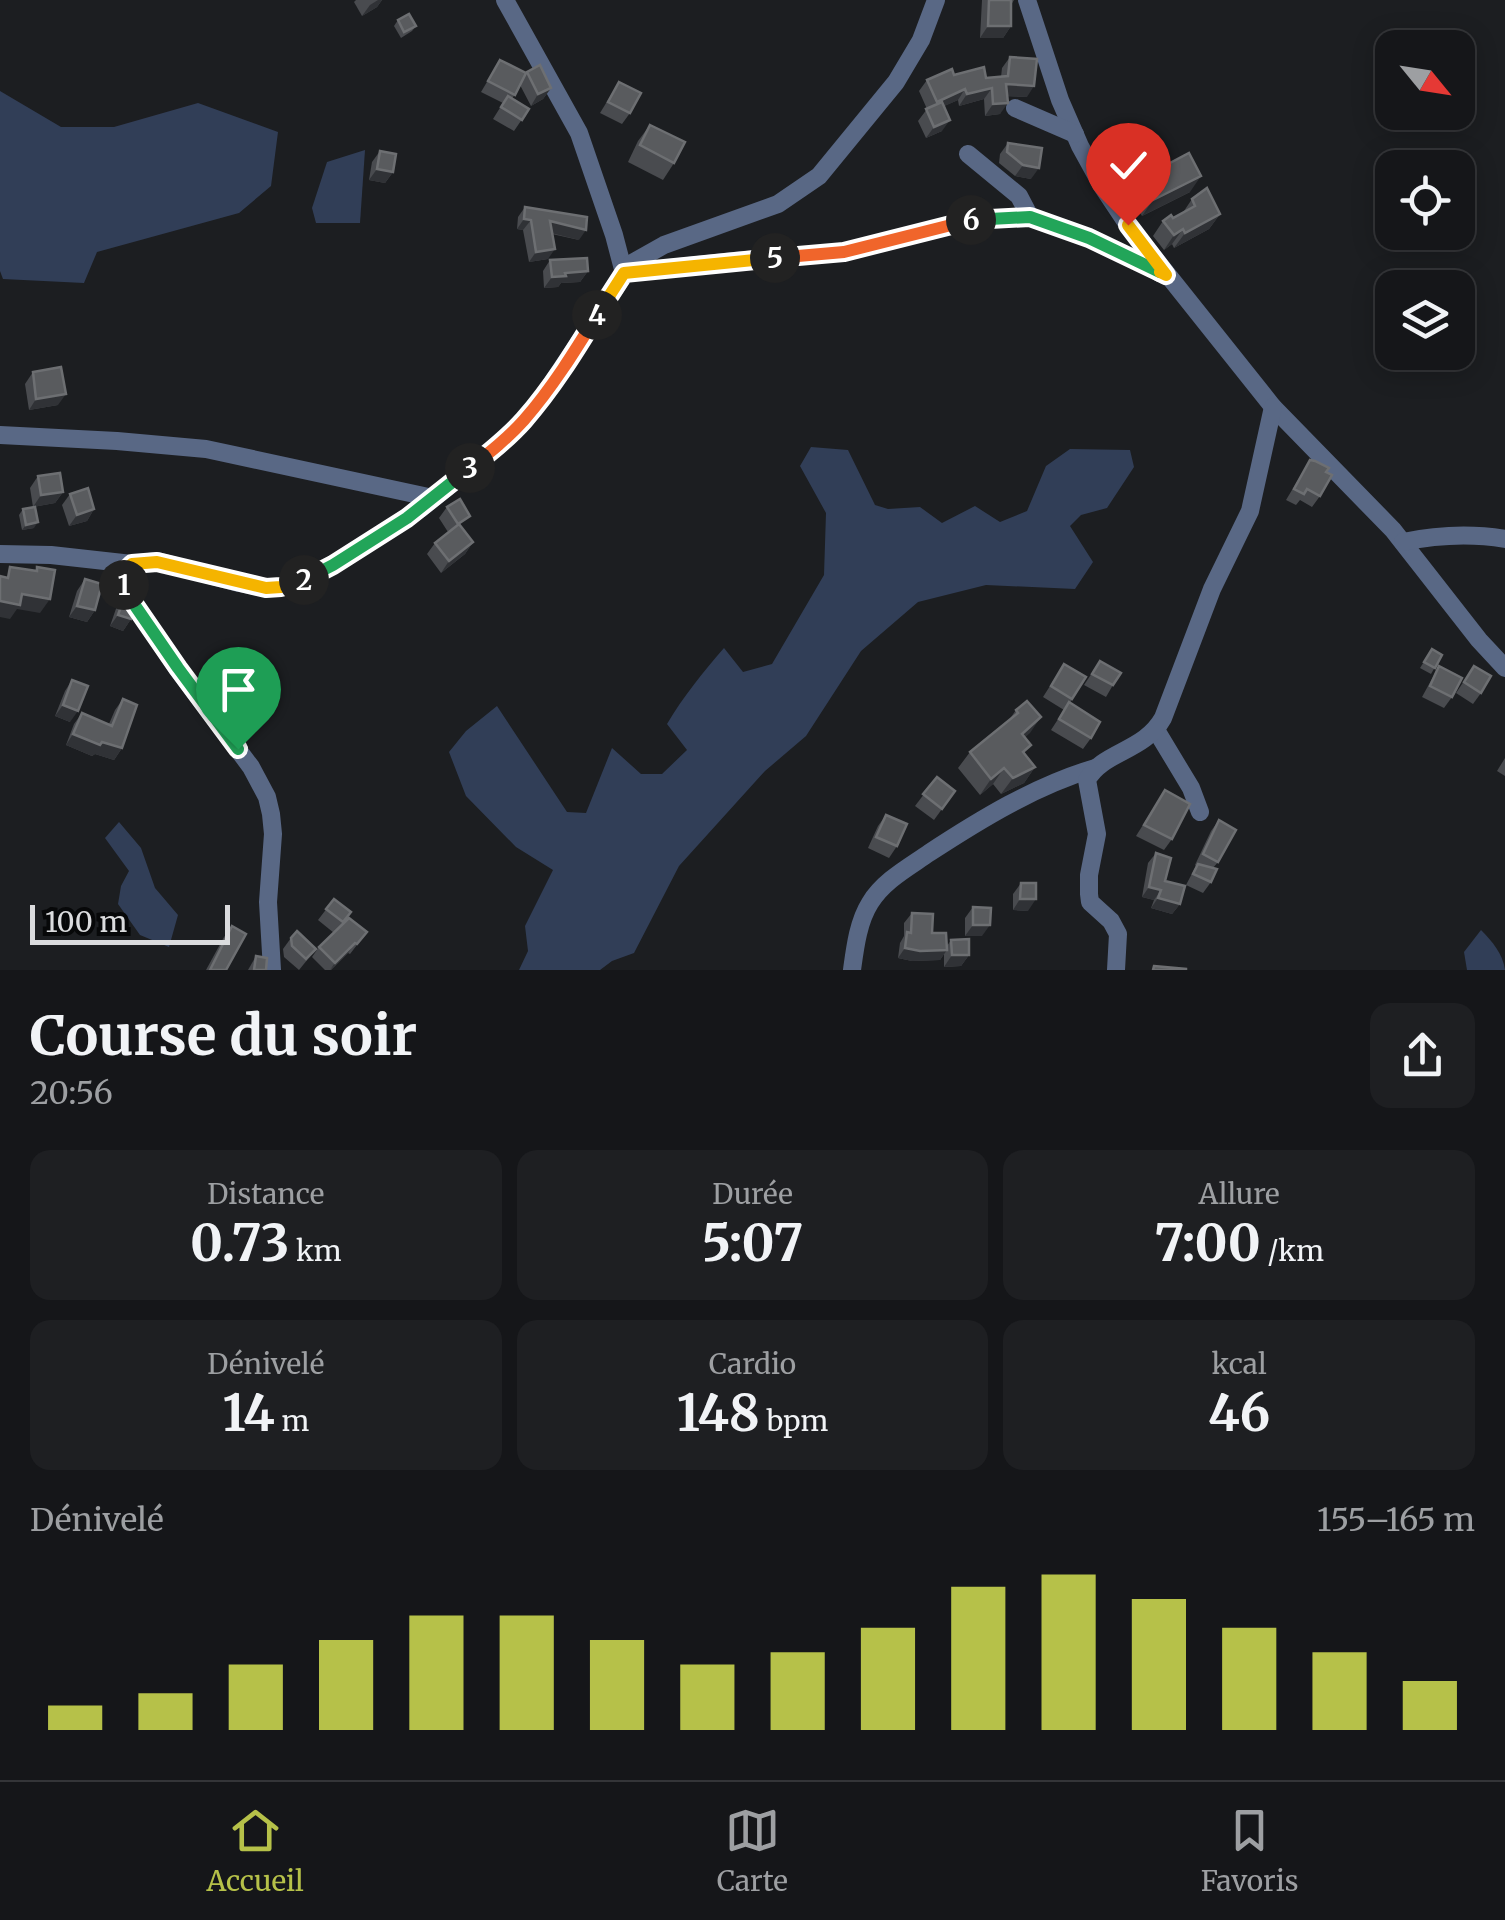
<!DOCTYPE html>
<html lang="fr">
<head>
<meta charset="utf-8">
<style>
  :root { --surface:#151619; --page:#1e1f22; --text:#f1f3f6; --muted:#9d9fa2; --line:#343538; --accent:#b6c149 }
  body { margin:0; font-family:Merriweather,serif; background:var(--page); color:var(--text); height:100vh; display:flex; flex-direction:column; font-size:38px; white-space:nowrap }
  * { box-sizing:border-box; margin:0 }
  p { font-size:32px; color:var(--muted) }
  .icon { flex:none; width:55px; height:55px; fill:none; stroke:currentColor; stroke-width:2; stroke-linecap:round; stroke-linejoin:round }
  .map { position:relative; height:970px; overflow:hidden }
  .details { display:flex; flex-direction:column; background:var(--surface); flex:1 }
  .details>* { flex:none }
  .needle { width:65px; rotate:120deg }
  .buttons { position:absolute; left:1375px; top:30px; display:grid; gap:20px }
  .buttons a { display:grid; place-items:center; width:100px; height:100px; border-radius:20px; background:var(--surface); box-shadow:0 5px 25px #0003,0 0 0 2px var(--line); font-size:50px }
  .scale { position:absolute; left:30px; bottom:25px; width:200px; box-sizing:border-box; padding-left:10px; border:5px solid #dbdcde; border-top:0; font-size:28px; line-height:35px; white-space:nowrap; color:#dbdcde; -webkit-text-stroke:8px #070809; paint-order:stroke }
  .pin { position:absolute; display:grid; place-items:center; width:85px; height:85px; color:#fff; margin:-102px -42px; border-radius:50% 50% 50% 0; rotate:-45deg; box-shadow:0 0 10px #0007 }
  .pin .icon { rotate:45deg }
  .km { position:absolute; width:50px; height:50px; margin:-25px; border-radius:50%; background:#222; color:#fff; font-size:28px; line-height:50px; text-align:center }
  .round { display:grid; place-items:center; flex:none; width:105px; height:105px; border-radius:20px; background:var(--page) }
  .overview { display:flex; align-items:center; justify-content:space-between; height:170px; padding:0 30px }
  h1 { font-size:55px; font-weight:700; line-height:75px }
  .metrics { display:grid; grid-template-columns:repeat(3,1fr); gap:15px; height:170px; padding:10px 30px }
  .metrics div { display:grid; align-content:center; border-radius:20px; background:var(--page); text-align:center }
  .metrics b { font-size:50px; font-weight:700 }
  .metrics small { font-size:28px; font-weight:400 }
  .metrics p { font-size:28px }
  .chart { height:280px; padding:20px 30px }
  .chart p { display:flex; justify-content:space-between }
  .chart svg { width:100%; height:180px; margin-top:10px; stroke:var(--accent); stroke-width:6 }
  .tabs { display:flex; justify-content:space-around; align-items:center; height:140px; border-top:2px solid var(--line); background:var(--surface); font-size:28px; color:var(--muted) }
  .tabs a { display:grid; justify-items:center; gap:5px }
  .tabs .active { color:var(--accent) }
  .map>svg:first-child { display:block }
  .green { fill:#313e57 }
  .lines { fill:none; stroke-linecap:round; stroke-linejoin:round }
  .minor { stroke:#596885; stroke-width:18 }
  .wall { fill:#494b4f }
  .shaded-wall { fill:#303236 }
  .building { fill:#595b5e; stroke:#6d6f72; stroke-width:2.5 }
  .split-1-casing { stroke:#fff; stroke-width:20 }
  .split-2-casing { stroke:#fff; stroke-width:20 }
  .split-3-casing { stroke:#fff; stroke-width:20 }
  .split-4-casing { stroke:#fff; stroke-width:20 }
  .split-5-casing { stroke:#fff; stroke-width:20 }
  .split-6-casing { stroke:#fff; stroke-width:20 }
  .split-7-casing { stroke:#fff; stroke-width:20 }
  .split-8-casing { stroke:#fff; stroke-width:20 }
  .split-1 { stroke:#22a559; stroke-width:12 }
  .split-2 { stroke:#f5b400; stroke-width:12 }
  .split-3 { stroke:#22a559; stroke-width:12 }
  .split-4 { stroke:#f0652b; stroke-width:12 }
  .split-5 { stroke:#f5b400; stroke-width:12 }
  .split-6 { stroke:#f0652b; stroke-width:12 }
  .split-7 { stroke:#22a559; stroke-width:12 }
  .split-8 { stroke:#f5b400; stroke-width:12 }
</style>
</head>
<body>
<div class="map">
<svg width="1505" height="970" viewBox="0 0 1505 970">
  <rect width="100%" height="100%" fill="#1c1e21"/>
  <!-- green -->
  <g class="green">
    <polygon points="0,91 61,127 114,127 198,103 278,132 271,186 239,213 97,252 84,283 3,279 0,271"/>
    <polygon points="365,150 360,223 316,223 312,208 327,162"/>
    <path d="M 811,447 L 848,450 L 875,505 L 888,509 L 920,507 L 942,523 L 975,506 L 1000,522 L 1027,511 L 1046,466 L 1070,449 L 1130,450 L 1134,467 L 1107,508 L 1081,515 L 1070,526 L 1093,562 L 1075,589 L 986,585 L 918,602 L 861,651 L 806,736 L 765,771 L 679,866 L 634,953 L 612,961 L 600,970 L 519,970 L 528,951 L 525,926 L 553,870 L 516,847 L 466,796 L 449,752 L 466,731 L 497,706 L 567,812 L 586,813 L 612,748 L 641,774 L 662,774 L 687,750 L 667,724 C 683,697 703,672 724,648 L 743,672 L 772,664 L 824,575 L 826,513 L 800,466 Z"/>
    <polygon points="119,822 141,848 155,888 178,915 169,947 140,935 118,904 121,886 129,871 105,838"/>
    <path d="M 1481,930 C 1492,941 1503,954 1505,970 L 1467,970 L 1464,952 Z"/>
  </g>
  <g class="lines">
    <!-- minor -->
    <g class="minor">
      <polyline points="505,0 579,133 614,235 624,273 734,261 845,252 970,220 1030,217 1089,238 1166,275"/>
      <polyline points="1027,0 1060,100 1080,146 1102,186 1128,225 1273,407 1393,530 1479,640 1505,668"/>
      <polyline points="1015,108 1075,134"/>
      <polyline points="968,154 1019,196 1030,217"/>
      <polyline points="0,435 117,441 206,449 433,498"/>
      <path d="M 1403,542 C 1437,535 1470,533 1505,539"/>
      <polyline points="0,554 51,555 132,564"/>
      <polyline points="1156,730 1191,788 1200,812"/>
      <polyline points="272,970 268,902 273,834 271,814 267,797 251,767 177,668 125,591 125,572 132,564 157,561 239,583 266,588 281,587 314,577 420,509 498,446 524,421 544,395 632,263 664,245 778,204 819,176 896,82 921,40 936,0"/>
      <path d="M 852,970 C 855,948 858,922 870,903 C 883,881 909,867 929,853 C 981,819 1035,786 1095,768"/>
      <path d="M 1116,970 L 1118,934 L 1111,921 L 1090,902 L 1089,894 L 1089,875 L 1097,834 L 1087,780 C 1103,751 1144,752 1163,718 L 1212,589 L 1250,511 L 1273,407"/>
    </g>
  </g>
  <!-- wall -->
  <g class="wall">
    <polygon points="356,0 382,0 377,7 362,16 354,2"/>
    <polygon points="982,0 1014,0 1011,5 1011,26 1003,38 980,38"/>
    <polygon points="398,20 416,26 412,31 401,38 394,26"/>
    <polygon points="1010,57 1027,97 1007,96 1000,114 985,116 984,99 959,106 958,100 944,106 942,131 926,138 918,121 927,109 919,91 927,80 954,75 986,78 1001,77 1002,68"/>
    <polygon points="500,60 526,73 527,72 551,88 543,99 531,106 520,85 512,99 529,109 514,131 493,119 503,103 481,92"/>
    <polygon points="619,82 630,113 622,124 600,113"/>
    <polygon points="650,125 674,163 663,180 628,162 638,141"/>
    <polygon points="1008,143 1031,179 1015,176 999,163 1000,154"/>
    <polygon points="380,151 393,172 385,183 369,180 372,162"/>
    <polygon points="1153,172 1190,192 1142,216 1133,202"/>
    <polygon points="1192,199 1220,214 1209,229 1174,248 1172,244 1164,250 1153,236 1163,221 1182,214"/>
    <polygon points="525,207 579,240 552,234 548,259 529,262 523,230 517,229 518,217"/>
    <polygon points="550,260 588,271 580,282 561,283 558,287 544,288 543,271"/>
    <polygon points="33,372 58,405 29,410 25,384"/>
    <polygon points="1310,460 1326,472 1320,496 1312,507 1300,500 1296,505 1286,500"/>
    <polygon points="38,476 63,492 55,503 33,507 30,488"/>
    <polygon points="70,494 94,509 87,521 69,526 62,505"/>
    <polygon points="447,507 473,542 465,554 441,573 427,554 435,543 448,532 439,518"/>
    <polygon points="23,509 34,528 22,530 19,515"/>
    <polygon points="85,579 95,610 87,622 69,617 77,591"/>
    <polygon points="126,592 131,619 123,631 110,626 118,603"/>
    <polygon points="1432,649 1442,655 1431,674 1420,668"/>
    <polygon points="1100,661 1113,685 1106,697 1084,685"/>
    <polygon points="1064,664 1086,677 1070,703 1091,738 1083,749 1051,730 1064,710 1043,697"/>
    <polygon points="1439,666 1452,697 1444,708 1422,697"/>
    <polygon points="1474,666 1481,693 1473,704 1456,693"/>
    <polygon points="72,680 70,722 55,716 65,691"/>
    <polygon points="123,699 122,748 114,760 95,754 92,756 66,745 74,724 82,713 109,724 115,710"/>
    <polygon points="1016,710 1041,717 1025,737 1025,755 1035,767 1024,783 1001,794 993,784 980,795 958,768 970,752 1009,720"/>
    <polygon points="1505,758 1505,776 1497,771"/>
    <polygon points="937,777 955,791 934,820 915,806"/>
    <polygon points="1165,790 1172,839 1164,850 1136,836"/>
    <polygon points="886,815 897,846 889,858 868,848 878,826"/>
    <polygon points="1219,820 1218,862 1213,868 1211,882 1203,893 1186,885 1196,866 1195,865 1211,831"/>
    <polygon points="1156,853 1165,881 1180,904 1172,914 1151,908 1154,900 1142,897 1148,863"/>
    <polygon points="1021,883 1028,911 1013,910 1013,894"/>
    <polygon points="334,899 343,924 367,932 350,954 348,953 331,970 325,970 312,957 319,947 334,933 318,920"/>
    <polygon points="973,907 982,936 965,936 965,918"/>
    <polygon points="912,913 947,946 951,940 969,955 961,966 944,967 944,954 940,960 912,961 898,958 900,943 904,936 904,923"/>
    <polygon points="232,926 226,970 206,970 224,937"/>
    <polygon points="291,938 316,949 299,970 284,957 283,949"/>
    <polygon points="256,956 266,970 248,970"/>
  </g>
  <!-- shaded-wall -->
  <g class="shaded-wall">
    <polygon points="378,0 382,0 377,7 362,16 370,5"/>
    <polygon points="988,26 1011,26 1003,38 980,38"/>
    <polygon points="1006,84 1034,86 1027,97 998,96"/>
    <polygon points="551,88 543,99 531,106 538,94"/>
    <polygon points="992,88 984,99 959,106 967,94"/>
    <polygon points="965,89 958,100 929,113 937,102"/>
    <polygon points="1008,103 1000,114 985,116 993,104"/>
    <polygon points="950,120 942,131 926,138 934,127"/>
    <polygon points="1023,165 1039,168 1031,179 1015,176"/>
    <polygon points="377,169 393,172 385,183 369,180"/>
    <polygon points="1201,176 1190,192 1142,216 1153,200"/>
    <polygon points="1220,214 1209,229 1174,248 1185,233"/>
    <polygon points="524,219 531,220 523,230 517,229"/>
    <polygon points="550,221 586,230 579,240 543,231"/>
    <polygon points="1183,229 1172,244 1164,250 1174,235"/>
    <polygon points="555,249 548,259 529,262 536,252"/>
    <polygon points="588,271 580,282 561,283 558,287 544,288 552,277 565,273"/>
    <polygon points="66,394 58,405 29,410 36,399"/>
    <polygon points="63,492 55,503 33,507 41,495"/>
    <polygon points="94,509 87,521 69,526 77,515"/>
    <polygon points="38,522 34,528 22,530 26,525"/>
    <polygon points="473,542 465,554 441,573 449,561"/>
    <polygon points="22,594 50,599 40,613 17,609 10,619 0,617 0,601"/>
    <polygon points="77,606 95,610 87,622 69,617"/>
    <polygon points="118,615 131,619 123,631 110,626"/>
    <polygon points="63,705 78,711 70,722 55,716"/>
    <polygon points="1041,717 1030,733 1010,750 1022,734"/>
    <polygon points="73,734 102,742 122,748 114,760 95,754 92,756 66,745"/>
    <polygon points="1035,767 1024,783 1001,794 1013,778"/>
    <polygon points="1004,768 993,784 980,795 991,779"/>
    <polygon points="1149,887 1161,890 1154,900 1142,897"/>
    <polygon points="1158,898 1180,904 1172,914 1151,908"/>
    <polygon points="1020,899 1036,899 1028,911 1013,910"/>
    <polygon points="973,925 990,925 982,936 965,936"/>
    <polygon points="355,943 348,953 330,970 335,963"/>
    <polygon points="905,948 947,950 940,960 912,961 898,958"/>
    <polygon points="952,955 969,955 961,966 944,967"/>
  </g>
  <!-- building -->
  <g class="building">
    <polygon points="989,0 1011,0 1011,26 988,26"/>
    <polygon points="409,14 416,26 404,32 398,20"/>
    <polygon points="1010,57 1037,59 1034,86 1006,84 1008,103 993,104 992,88 967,94 965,89 937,102 927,80 952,69 954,75 984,67 986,78 1008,76"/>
    <polygon points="500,60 526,73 515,95 488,81"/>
    <polygon points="540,65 551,88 538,94 527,72"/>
    <polygon points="619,82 641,93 630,113 608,102"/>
    <polygon points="508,96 529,109 522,120 501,107"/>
    <polygon points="942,102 950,120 934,127 926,109"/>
    <polygon points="650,125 685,142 674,163 640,145"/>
    <polygon points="1008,143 1042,148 1039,168 1023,165 1007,152"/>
    <polygon points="380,151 396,154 393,172 377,169"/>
    <polygon points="1189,153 1201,176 1153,200 1144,186 1156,179 1153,172"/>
    <polygon points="1207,188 1220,214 1185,233 1183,229 1174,235 1163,221 1171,215 1173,218 1195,206 1192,199"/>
    <polygon points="525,207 587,217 586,230 550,221 555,249 536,252 531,220 524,219"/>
    <polygon points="587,258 588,271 565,273 566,276 552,277 550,260"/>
    <polygon points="61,367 66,394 36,399 33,372"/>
    <polygon points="1310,460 1315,461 1329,468 1326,472 1332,475 1320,496 1307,489 1304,494 1294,489"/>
    <polygon points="60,473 63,492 41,495 38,476"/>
    <polygon points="88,488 94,509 77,515 70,494"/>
    <polygon points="460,499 470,516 458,524 447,507"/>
    <polygon points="35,507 38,522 26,525 23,509"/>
    <polygon points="459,524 473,542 449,561 435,543"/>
    <polygon points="10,567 37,571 37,567 55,570 50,599 22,594 20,605 0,601 0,576 8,578"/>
    <polygon points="85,579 102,584 95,610 77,606"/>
    <polygon points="126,592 136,606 131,619 118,615"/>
    <polygon points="1432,649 1442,655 1435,668 1424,662"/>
    <polygon points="1100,661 1121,673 1113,685 1092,674"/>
    <polygon points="1064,664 1086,677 1072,699 1051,686"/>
    <polygon points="1439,666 1462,678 1452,697 1430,686"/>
    <polygon points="1474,666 1491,676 1481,693 1464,682"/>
    <polygon points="72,680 88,686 78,711 63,705"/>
    <polygon points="123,699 137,705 122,748 102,742 100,745 73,734 82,713 112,726"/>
    <polygon points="1027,701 1041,717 1022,734 1031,745 1023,752 1035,767 1013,778 1004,768 991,779 970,752 1018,713 1016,710"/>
    <polygon points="1069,702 1100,722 1091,738 1059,719"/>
    <polygon points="937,777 955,791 942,809 923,794"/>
    <polygon points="1165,790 1190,804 1172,839 1144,825"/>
    <polygon points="886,815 907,824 897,846 876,837"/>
    <polygon points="1219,820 1236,830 1218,862 1203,854"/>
    <polygon points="1156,853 1171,858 1165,881 1185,886 1180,904 1158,898 1161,890 1149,887"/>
    <polygon points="1198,864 1217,869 1211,882 1193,874"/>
    <polygon points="1021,883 1036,883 1036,899 1020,899"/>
    <polygon points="334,899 351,912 343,922 326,909"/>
    <polygon points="973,907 991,908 990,925 973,925"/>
    <polygon points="912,913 933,914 932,933 946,933 947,950 920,951 905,948 907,932 911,933"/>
    <polygon points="349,918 367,932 357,944 355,943 335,963 319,947"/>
    <polygon points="232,926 246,934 226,970 210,970"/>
    <polygon points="297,931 316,949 306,959 292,946 291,938"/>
    <polygon points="969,939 969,955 952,955 951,940"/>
    <polygon points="256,956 267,958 266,970 254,970"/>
    <polygon points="1154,966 1186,969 1186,970 1153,970"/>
  </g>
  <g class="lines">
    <!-- split-1 casing -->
    <g class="split-1-casing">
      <polyline id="split-1" points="124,585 125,591 178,668 238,749"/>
    </g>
    <!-- split-2 casing -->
    <g class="split-2-casing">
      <polyline id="split-2" points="124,585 124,572 132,564 157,562 266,588 281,587 304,580"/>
    </g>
    <!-- split-3 casing -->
    <g class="split-3-casing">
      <polyline id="split-3" points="304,580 333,565 407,518 470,468"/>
    </g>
    <!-- split-4 casing -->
    <g class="split-4-casing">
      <path id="split-4" d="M 470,468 C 489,453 508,438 524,420 C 552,388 575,351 597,315"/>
    </g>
    <!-- split-5 casing -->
    <g class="split-5-casing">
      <polyline id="split-5" points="597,315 624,273 775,258"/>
    </g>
    <!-- split-6 casing -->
    <g class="split-6-casing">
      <polyline id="split-6" points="775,258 844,252 971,220"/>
    </g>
    <!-- split-7 casing -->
    <g class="split-7-casing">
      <polyline id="split-7" points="971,220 1030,217 1089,238 1160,272"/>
    </g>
    <!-- split-8 casing -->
    <g class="split-8-casing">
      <polyline id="split-8" points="1128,225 1166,275 1160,272"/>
    </g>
    <!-- split-1 -->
    <use href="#split-1" class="split-1"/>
    <!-- split-2 -->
    <use href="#split-2" class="split-2"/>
    <!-- split-3 -->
    <use href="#split-3" class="split-3"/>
    <!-- split-4 -->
    <use href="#split-4" class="split-4"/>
    <!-- split-5 -->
    <use href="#split-5" class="split-5"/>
    <!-- split-6 -->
    <use href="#split-6" class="split-6"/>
    <!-- split-7 -->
    <use href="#split-7" class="split-7"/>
    <!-- split-8 -->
    <use href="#split-8" class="split-8"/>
  </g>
</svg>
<div class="buttons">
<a><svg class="needle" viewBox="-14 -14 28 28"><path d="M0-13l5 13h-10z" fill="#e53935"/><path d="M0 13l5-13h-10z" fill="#9d9fa2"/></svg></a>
<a><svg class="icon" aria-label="locate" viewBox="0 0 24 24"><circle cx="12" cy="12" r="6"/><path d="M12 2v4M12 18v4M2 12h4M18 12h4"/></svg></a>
<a><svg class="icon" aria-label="layers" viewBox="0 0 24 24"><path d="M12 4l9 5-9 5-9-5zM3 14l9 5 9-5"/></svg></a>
</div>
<div class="scale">100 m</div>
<div class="pin" style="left:238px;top:749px;background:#1e9e55"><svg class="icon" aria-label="arrive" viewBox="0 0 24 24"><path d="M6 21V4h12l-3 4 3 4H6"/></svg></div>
<div class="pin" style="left:1128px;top:225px;background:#d93025"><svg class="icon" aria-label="check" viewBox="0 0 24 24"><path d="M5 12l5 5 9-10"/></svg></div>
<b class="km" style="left:124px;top:585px">1</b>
<b class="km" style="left:304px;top:580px">2</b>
<b class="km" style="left:470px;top:468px">3</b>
<b class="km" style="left:597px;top:315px">4</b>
<b class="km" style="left:775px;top:258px">5</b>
<b class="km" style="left:971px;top:220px">6</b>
</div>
<section class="details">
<div class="overview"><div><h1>Course du soir</h1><p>20:56</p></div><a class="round"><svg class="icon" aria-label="share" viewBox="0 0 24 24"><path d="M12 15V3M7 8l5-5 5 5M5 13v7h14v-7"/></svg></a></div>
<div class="metrics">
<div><p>Distance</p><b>0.73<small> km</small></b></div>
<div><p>Durée</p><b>5:07</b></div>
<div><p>Allure</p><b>7:00<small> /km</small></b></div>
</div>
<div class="metrics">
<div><p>Dénivelé</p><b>14<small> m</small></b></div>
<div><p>Cardio</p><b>148<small> bpm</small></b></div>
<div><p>kcal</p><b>46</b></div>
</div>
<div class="chart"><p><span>Dénivelé</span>155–165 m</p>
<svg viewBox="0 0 160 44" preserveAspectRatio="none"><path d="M5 44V38M15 44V35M25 44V28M35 44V22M45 44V16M55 44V16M65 44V22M75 44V28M85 44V25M95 44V19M105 44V9M115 44V6M125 44V12M135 44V19M145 44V25M155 44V32"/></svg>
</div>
</section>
<nav class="tabs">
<a class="active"><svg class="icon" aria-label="home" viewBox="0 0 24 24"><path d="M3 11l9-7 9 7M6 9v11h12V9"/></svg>Accueil</a>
<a><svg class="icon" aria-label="map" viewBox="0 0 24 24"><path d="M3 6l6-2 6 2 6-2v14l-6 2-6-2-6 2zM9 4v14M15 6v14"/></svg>Carte</a>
<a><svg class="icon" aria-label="saved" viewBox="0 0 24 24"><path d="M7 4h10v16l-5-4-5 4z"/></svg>Favoris</a>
</nav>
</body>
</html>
